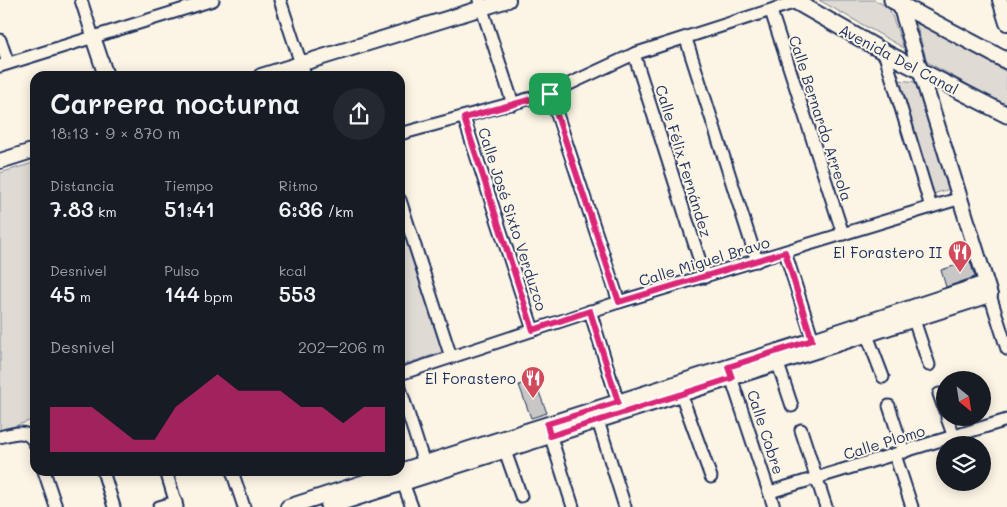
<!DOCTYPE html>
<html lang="es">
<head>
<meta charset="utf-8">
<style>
  :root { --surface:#171b24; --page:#242831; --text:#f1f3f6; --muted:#9ea1a6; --accent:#db2777 }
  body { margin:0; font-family:Mali,sans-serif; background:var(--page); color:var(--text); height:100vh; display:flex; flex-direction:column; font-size:19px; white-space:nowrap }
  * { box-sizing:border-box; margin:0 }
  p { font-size:16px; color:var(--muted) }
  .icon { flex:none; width:28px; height:28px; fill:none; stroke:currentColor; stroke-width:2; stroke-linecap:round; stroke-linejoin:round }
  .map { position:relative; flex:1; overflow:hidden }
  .panel { position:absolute; left:30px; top:71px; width:375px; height:405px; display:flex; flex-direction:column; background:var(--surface); border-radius:15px; box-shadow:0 2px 12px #0003 }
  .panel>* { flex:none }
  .needle { width:32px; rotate:150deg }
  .tools { position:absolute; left:936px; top:371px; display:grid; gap:10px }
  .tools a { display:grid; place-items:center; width:55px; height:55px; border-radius:50%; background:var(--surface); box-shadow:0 2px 12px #0003; font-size:25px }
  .pin { position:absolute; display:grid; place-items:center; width:42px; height:42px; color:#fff; margin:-21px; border-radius:10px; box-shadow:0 2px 8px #0006 }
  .round { display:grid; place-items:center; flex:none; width:52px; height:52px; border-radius:26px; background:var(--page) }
  .summary { display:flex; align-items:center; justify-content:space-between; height:85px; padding:0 20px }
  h1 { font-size:28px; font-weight:600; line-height:38px }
  .figures { display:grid; grid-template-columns:repeat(3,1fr); gap:8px; height:85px; padding:5px 20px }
  .figures div { display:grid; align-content:center }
  .figures b { font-size:21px; font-weight:600 }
  .figures small { font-size:14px; font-weight:400 }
  .figures p { font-size:14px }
  .chart { height:140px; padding:10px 20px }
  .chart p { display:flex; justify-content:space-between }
  .chart svg { width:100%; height:90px; margin-top:5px; fill:var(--accent); opacity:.7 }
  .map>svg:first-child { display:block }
  .green { fill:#dfdbd4; stroke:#7d8599 }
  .building { fill:#c8c7c6; stroke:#1b2f5e }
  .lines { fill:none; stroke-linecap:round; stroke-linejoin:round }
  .minor-casing { stroke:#1b2f5e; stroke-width:15 }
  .tertiary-casing { stroke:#1b2f5e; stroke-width:18 }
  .secondary-casing { stroke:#1b2f5e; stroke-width:19 }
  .minor { stroke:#fcf5e5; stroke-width:11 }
  .tertiary { stroke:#fcf5e5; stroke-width:14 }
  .secondary { stroke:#fcf5e5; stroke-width:15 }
  .route-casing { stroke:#fff; stroke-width:10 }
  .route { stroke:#db2777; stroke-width:6 }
  .labels { text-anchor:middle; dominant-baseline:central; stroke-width:4; stroke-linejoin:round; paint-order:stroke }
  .street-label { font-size:15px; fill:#1b2f5e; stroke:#fcf5e5 }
  .poi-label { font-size:15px; fill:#1b2f5e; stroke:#fcf5e5; text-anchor:end }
</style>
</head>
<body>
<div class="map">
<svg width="1007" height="507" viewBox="0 0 1007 507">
  <rect width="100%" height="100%" fill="#fcf5e5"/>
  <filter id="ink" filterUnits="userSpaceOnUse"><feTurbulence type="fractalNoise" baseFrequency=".02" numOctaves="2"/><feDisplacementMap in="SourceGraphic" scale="10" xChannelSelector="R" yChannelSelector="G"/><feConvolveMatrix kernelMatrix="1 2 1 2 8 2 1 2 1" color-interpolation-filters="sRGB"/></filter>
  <g filter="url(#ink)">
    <!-- green -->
    <g class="green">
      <polygon points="819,0 875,0 889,8 904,48"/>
      <polygon points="915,20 1007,72 1007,106 927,62"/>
      <polygon points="898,80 917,82 950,189 933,194"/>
      <polygon points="33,163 35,169 35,419 0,431 0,173"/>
      <polygon points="400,209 445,351 400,366"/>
    </g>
    <!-- building -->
    <g class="building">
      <polygon points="970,261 975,277 946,287 941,270"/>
      <polygon points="534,379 547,413 531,418 519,385"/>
    </g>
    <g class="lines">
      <!-- minor casing -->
      <g class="minor-casing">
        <g id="minor">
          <polyline points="81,0 93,37"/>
          <polyline points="280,0 305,76"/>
          <polyline points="479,0 513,104"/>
          <polyline points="771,11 843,234"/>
          <polyline points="686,39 757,261"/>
          <polyline points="0,40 8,63"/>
          <polyline points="884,52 931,207"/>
          <polyline points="634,54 705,277"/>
          <polyline points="0,66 213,0"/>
          <polyline points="550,93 619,302"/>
          <polyline points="464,118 533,330"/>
          <polyline points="400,134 550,93 634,54 796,2"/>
          <polyline points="400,200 451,357"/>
          <polyline points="785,252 813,340"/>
          <polyline points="990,295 1007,349"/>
          <polyline points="590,311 618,402"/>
          <polyline points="914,320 929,365"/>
          <polyline points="867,335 883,377"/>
          <polyline points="778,364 792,406"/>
          <polyline points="729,371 774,507"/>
          <polyline points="400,374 619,302 961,198"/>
          <polyline points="400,388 424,463"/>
          <polyline points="681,394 711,477"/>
          <polyline points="939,394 945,411"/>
          <polyline points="889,406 904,452"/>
          <polyline points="947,418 954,437"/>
          <polyline points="598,421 625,507"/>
          <polyline points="548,428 573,507"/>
          <polyline points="801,430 826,507"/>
          <path d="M 0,437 C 14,433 28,428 35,444"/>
          <polyline points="505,451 521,496"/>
          <polyline points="895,455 912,507"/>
          <polyline points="44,471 56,507"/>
          <polyline points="103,471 114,507"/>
          <polyline points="166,471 177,507"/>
          <polyline points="232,471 244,507"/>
          <polyline points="403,483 412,507"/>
          <polyline points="770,492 1007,420"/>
          <polyline points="159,507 176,502"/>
        </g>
      </g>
      <!-- tertiary casing -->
      <g class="tertiary-casing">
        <g id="tertiary">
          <polyline points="1000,0 1007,23"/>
          <polyline points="93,37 106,76"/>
          <polyline points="261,76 508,0"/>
          <polyline points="0,161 35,150"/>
          <polyline points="400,471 813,340 986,283"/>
          <polyline points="288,507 399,471"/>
          <polyline points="328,507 990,295 900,5"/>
        </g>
      </g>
      <!-- secondary casing -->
      <g class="secondary-casing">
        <g id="secondary">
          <polyline points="793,0 884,52 1007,115"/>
          <polyline points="892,0 1007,61"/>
        </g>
      </g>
      <!-- minor -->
      <use href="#minor" class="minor"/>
      <!-- tertiary -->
      <use href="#tertiary" class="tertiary"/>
      <!-- secondary -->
      <use href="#secondary" class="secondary"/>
    </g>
  </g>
  <g class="lines" filter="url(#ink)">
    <!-- route casing -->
    <g class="route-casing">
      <polygon id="route" points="550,94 619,302 785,252 812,340 728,367 732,378 550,436 547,424 618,402 590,311 533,330 464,118"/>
    </g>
    <!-- route -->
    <use href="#route" class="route"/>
  </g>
  <!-- icons -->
  <defs>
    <g id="restaurant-pin" transform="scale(1.25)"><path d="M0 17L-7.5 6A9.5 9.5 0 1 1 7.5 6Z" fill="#d1495b" stroke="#fcf5e5"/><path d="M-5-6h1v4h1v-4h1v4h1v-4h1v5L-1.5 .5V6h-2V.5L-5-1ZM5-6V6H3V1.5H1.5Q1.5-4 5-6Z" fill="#fff"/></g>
  </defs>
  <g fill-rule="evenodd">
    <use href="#restaurant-pin" x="960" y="252"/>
    <use href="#restaurant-pin" x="533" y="378"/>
  </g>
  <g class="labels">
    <!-- street labels -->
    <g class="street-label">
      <text transform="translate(899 59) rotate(28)">Avenida Del Canal</text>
      <text transform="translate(821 118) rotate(72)">Calle Bernardo Arreola</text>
      <text transform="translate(684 161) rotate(73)">Calle Félix Fernández</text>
      <text transform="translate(513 219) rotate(72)">Calle José Sixto Verduzco</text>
      <text transform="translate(704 261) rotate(-17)">Calle Miguel Bravo</text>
      <text transform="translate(766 432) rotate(72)">Calle Cobre</text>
      <text transform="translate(884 442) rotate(-17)">Calle Plomo</text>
    </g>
    <!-- poi labels -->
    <g class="poi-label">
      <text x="942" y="252">El Forastero II</text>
      <text x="516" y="378">El Forastero</text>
    </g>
  </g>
</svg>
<div class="tools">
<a><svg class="needle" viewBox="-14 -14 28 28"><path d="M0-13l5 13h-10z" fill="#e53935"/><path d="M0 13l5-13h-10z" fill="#9ea1a6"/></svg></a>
<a><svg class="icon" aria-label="layers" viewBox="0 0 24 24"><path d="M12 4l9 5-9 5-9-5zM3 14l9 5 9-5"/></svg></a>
</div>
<div class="pin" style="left:550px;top:94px;background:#1e9e55"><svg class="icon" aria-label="arrive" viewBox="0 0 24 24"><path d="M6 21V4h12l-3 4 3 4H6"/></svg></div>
<section class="panel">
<div class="summary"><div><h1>Carrera nocturna</h1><p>18:13 · 9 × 870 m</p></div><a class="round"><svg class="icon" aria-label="share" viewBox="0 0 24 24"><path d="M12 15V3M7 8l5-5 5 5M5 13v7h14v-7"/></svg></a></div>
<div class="figures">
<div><p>Distancia</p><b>7.83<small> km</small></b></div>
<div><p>Tiempo</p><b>51:41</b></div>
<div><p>Ritmo</p><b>6:36<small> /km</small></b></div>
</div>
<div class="figures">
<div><p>Desnivel</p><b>45<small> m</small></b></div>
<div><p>Pulso</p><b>144<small> bpm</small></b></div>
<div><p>kcal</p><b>553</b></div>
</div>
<div class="chart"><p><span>Desnivel</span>202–206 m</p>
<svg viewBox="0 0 160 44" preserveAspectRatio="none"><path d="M0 44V22L10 22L20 22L30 30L40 38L50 38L60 22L70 14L80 6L90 14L100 14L110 14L120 22L130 22L140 30L150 22L160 22V44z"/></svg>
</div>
</section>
</div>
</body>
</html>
